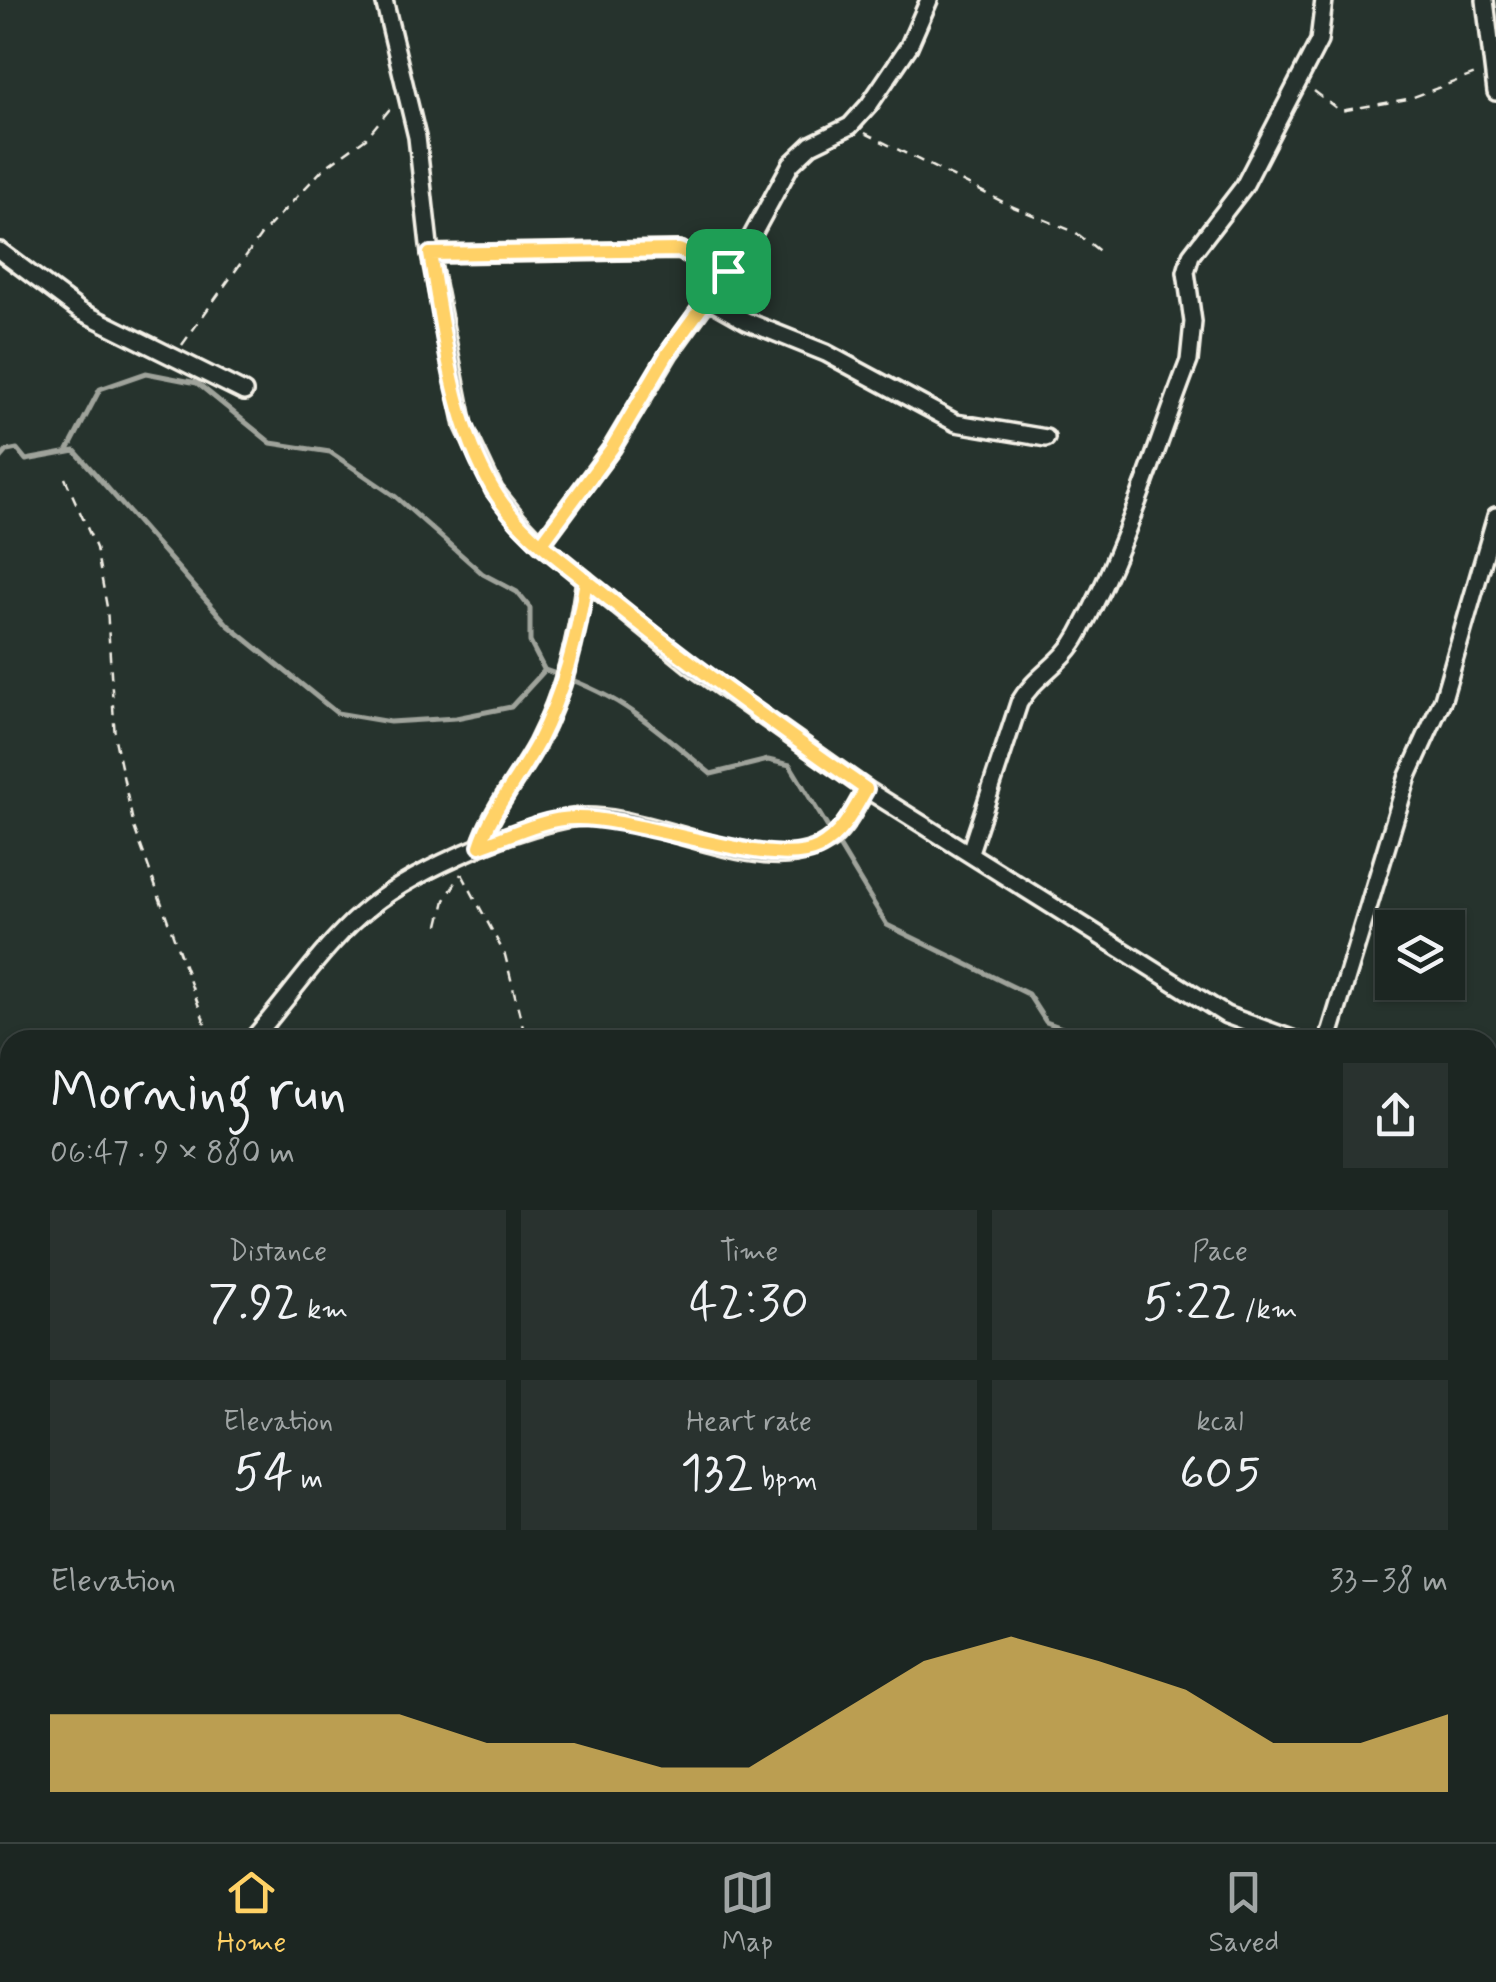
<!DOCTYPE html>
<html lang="en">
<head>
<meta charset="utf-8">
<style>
  :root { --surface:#1c2622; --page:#29322f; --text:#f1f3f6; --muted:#a0a5a5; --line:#3a4340; --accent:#ffd166 }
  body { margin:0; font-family:Mynerve,sans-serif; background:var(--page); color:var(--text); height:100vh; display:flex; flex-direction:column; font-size:38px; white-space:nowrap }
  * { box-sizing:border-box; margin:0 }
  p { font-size:32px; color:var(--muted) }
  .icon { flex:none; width:55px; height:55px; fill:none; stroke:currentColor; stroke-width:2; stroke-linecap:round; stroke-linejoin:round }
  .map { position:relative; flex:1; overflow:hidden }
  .side { position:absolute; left:0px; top:1030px; width:1498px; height:812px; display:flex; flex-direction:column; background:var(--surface); border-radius:30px 30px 0 0; box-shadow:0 2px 8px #0004,0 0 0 2px var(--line) }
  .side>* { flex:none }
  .tools { position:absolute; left:1375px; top:910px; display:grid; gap:20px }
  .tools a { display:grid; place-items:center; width:90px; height:90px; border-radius:0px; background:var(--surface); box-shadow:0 2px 8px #0004,0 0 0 2px var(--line); font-size:50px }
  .pin { position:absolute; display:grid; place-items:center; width:85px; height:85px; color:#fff; margin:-42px; border-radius:20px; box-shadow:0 5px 15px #0006 }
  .round { display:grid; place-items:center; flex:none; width:105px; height:105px; border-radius:0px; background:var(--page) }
  .overview { display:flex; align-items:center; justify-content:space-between; height:170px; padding:0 50px }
  h1 { font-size:55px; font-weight:600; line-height:75px }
  .metrics { display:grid; grid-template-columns:repeat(3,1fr); gap:15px; height:170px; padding:10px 50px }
  .metrics div { display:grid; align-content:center; border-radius:0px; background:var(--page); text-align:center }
  .metrics b { font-size:50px; font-weight:600 }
  .metrics small { font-size:28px; font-weight:400 }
  .metrics p { font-size:28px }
  .chart { height:280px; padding:20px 50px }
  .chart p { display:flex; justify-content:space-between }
  .chart svg { width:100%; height:180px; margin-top:10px; fill:var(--accent); opacity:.7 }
  .tab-bar { display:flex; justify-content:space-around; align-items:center; height:140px; border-top:2px solid var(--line); background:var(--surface); font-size:28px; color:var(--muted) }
  .tab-bar a { display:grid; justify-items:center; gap:5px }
  .tab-bar .current { color:var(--accent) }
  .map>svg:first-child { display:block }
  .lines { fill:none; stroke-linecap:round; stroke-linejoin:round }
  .stream { stroke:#9fa39b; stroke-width:5 }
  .street-casing { stroke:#f4f1e8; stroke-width:22 }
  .path { stroke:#f4f1e8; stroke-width:2.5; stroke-dasharray:10 8; stroke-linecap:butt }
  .street { stroke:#26332d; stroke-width:15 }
  .route-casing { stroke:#fff; stroke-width:20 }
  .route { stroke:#ffd166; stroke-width:12 }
</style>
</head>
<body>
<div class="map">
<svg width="1496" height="1842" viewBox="0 0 1496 1842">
  <rect width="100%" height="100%" fill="#26332d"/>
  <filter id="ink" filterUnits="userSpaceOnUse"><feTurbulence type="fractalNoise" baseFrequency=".01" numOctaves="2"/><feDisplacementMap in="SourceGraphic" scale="20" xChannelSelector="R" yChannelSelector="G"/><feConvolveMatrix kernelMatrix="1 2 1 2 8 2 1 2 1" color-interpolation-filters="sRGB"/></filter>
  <g filter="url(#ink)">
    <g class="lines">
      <!-- stream -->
      <g class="stream">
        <polyline points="67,452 100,389 146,373 197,383 271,443 330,452 396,497 483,574 517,592 530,608 530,642 544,669"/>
        <path d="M 0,459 L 7,451 L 17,449 L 26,460 L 75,451 L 228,625 L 337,713 L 390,722 L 456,718 L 511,707 L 545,670 C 623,696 649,723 711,774 L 768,760 L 790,765 L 887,925 L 1028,994 L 1046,1022 L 1095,1040"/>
        <polyline points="1488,1234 1496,1239"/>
      </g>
      <!-- street casing -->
      <g class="street-casing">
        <g id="street">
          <polyline points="384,0 417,137 430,254 464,426 494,490 518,520 541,544 689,664 866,789 1226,1015 1295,1040"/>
          <polyline points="1485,0 1496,92"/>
          <polyline points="0,251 80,311 244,392"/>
          <polyline points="430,254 679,250 728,271"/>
          <polyline points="707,299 746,321 826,353 956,423 1046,438"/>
          <polyline points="541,544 612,448 669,353 747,245 791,164 811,145 850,126 869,105 909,46 929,0"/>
          <path d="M 480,846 C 492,809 518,779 537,744 C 564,691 577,639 585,580"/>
          <path d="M 970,852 L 1019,703 C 1035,675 1064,663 1079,634 C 1126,549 1154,451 1189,361 L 1193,322 L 1186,272 L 1191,255 L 1244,186 L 1319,41 L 1324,0"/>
          <path d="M 252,1040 C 288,999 321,949 361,914 C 408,873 506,831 566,819 C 644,803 768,890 832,839 C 847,826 856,807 866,789"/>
          <polyline points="1328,1040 1408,776 1443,699 1496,516"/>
          <polyline points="1488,1158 1496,1167"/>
          <polyline points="0,1309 10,1303"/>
          <polyline points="0,1669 10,1665"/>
          <polyline points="0,1831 10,1827"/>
        </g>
      </g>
      <!-- path -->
      <g class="path">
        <polyline points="1314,91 1340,111 1408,99 1478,73"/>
        <polyline points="865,133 1011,206 1075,232 1102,253"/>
        <polyline points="182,345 261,235 324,168 366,138 393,105"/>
        <polyline points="65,478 96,548 107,607 115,739 134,827 211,1040"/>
        <polyline points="462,874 505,955 526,1040"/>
        <polyline points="439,925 445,900 461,874"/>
        <polyline points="1488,1658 1496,1657"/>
        <polyline points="148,1842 150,1832"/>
      </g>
      <!-- street -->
      <use href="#street" class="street"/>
    </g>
  </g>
  <g class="lines" filter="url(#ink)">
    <!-- route casing -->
    <g class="route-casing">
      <path id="route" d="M 728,271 L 668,353 L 612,448 L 541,544 L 586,580 C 577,639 564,691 537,744 C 518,779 492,809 480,846 C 509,836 543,818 576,818 C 638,817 773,871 818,848 C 842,835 853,812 866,789 C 774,725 684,660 597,589 C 561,560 517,530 493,489 C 452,420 444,332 430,254 L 679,250 L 728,271"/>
    </g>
    <!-- route -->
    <use href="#route" class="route"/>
  </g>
</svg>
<div class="tools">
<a><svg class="icon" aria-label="layers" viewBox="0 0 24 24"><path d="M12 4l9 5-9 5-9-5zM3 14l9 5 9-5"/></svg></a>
</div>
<div class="pin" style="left:728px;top:271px;background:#1e9e55"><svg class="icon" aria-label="arrive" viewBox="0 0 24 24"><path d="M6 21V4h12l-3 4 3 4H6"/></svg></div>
<section class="side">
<div class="overview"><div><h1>Morning run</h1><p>06:47 · 9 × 880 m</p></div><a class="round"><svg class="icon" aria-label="share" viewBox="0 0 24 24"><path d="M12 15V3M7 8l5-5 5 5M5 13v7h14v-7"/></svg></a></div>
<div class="metrics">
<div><p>Distance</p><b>7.92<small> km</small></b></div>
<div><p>Time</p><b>42:30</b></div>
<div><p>Pace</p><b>5:22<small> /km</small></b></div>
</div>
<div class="metrics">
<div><p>Elevation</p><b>54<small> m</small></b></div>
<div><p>Heart rate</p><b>132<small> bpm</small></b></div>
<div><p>kcal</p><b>605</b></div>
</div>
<div class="chart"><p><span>Elevation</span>33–38 m</p>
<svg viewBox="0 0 160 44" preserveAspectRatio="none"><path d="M0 44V25L10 25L20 25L30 25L40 25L50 32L60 32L70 38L80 38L90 25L100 12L110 6L120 12L130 19L140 32L150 32L160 25V44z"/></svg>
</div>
</section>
</div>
<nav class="tab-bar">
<a class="current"><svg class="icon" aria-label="home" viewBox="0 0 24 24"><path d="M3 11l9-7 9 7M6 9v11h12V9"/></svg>Home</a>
<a><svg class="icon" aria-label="map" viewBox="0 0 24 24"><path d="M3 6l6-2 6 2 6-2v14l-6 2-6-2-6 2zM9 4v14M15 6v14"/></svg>Map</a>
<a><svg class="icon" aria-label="saved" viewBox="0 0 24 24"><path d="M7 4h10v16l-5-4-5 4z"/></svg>Saved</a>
</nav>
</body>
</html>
